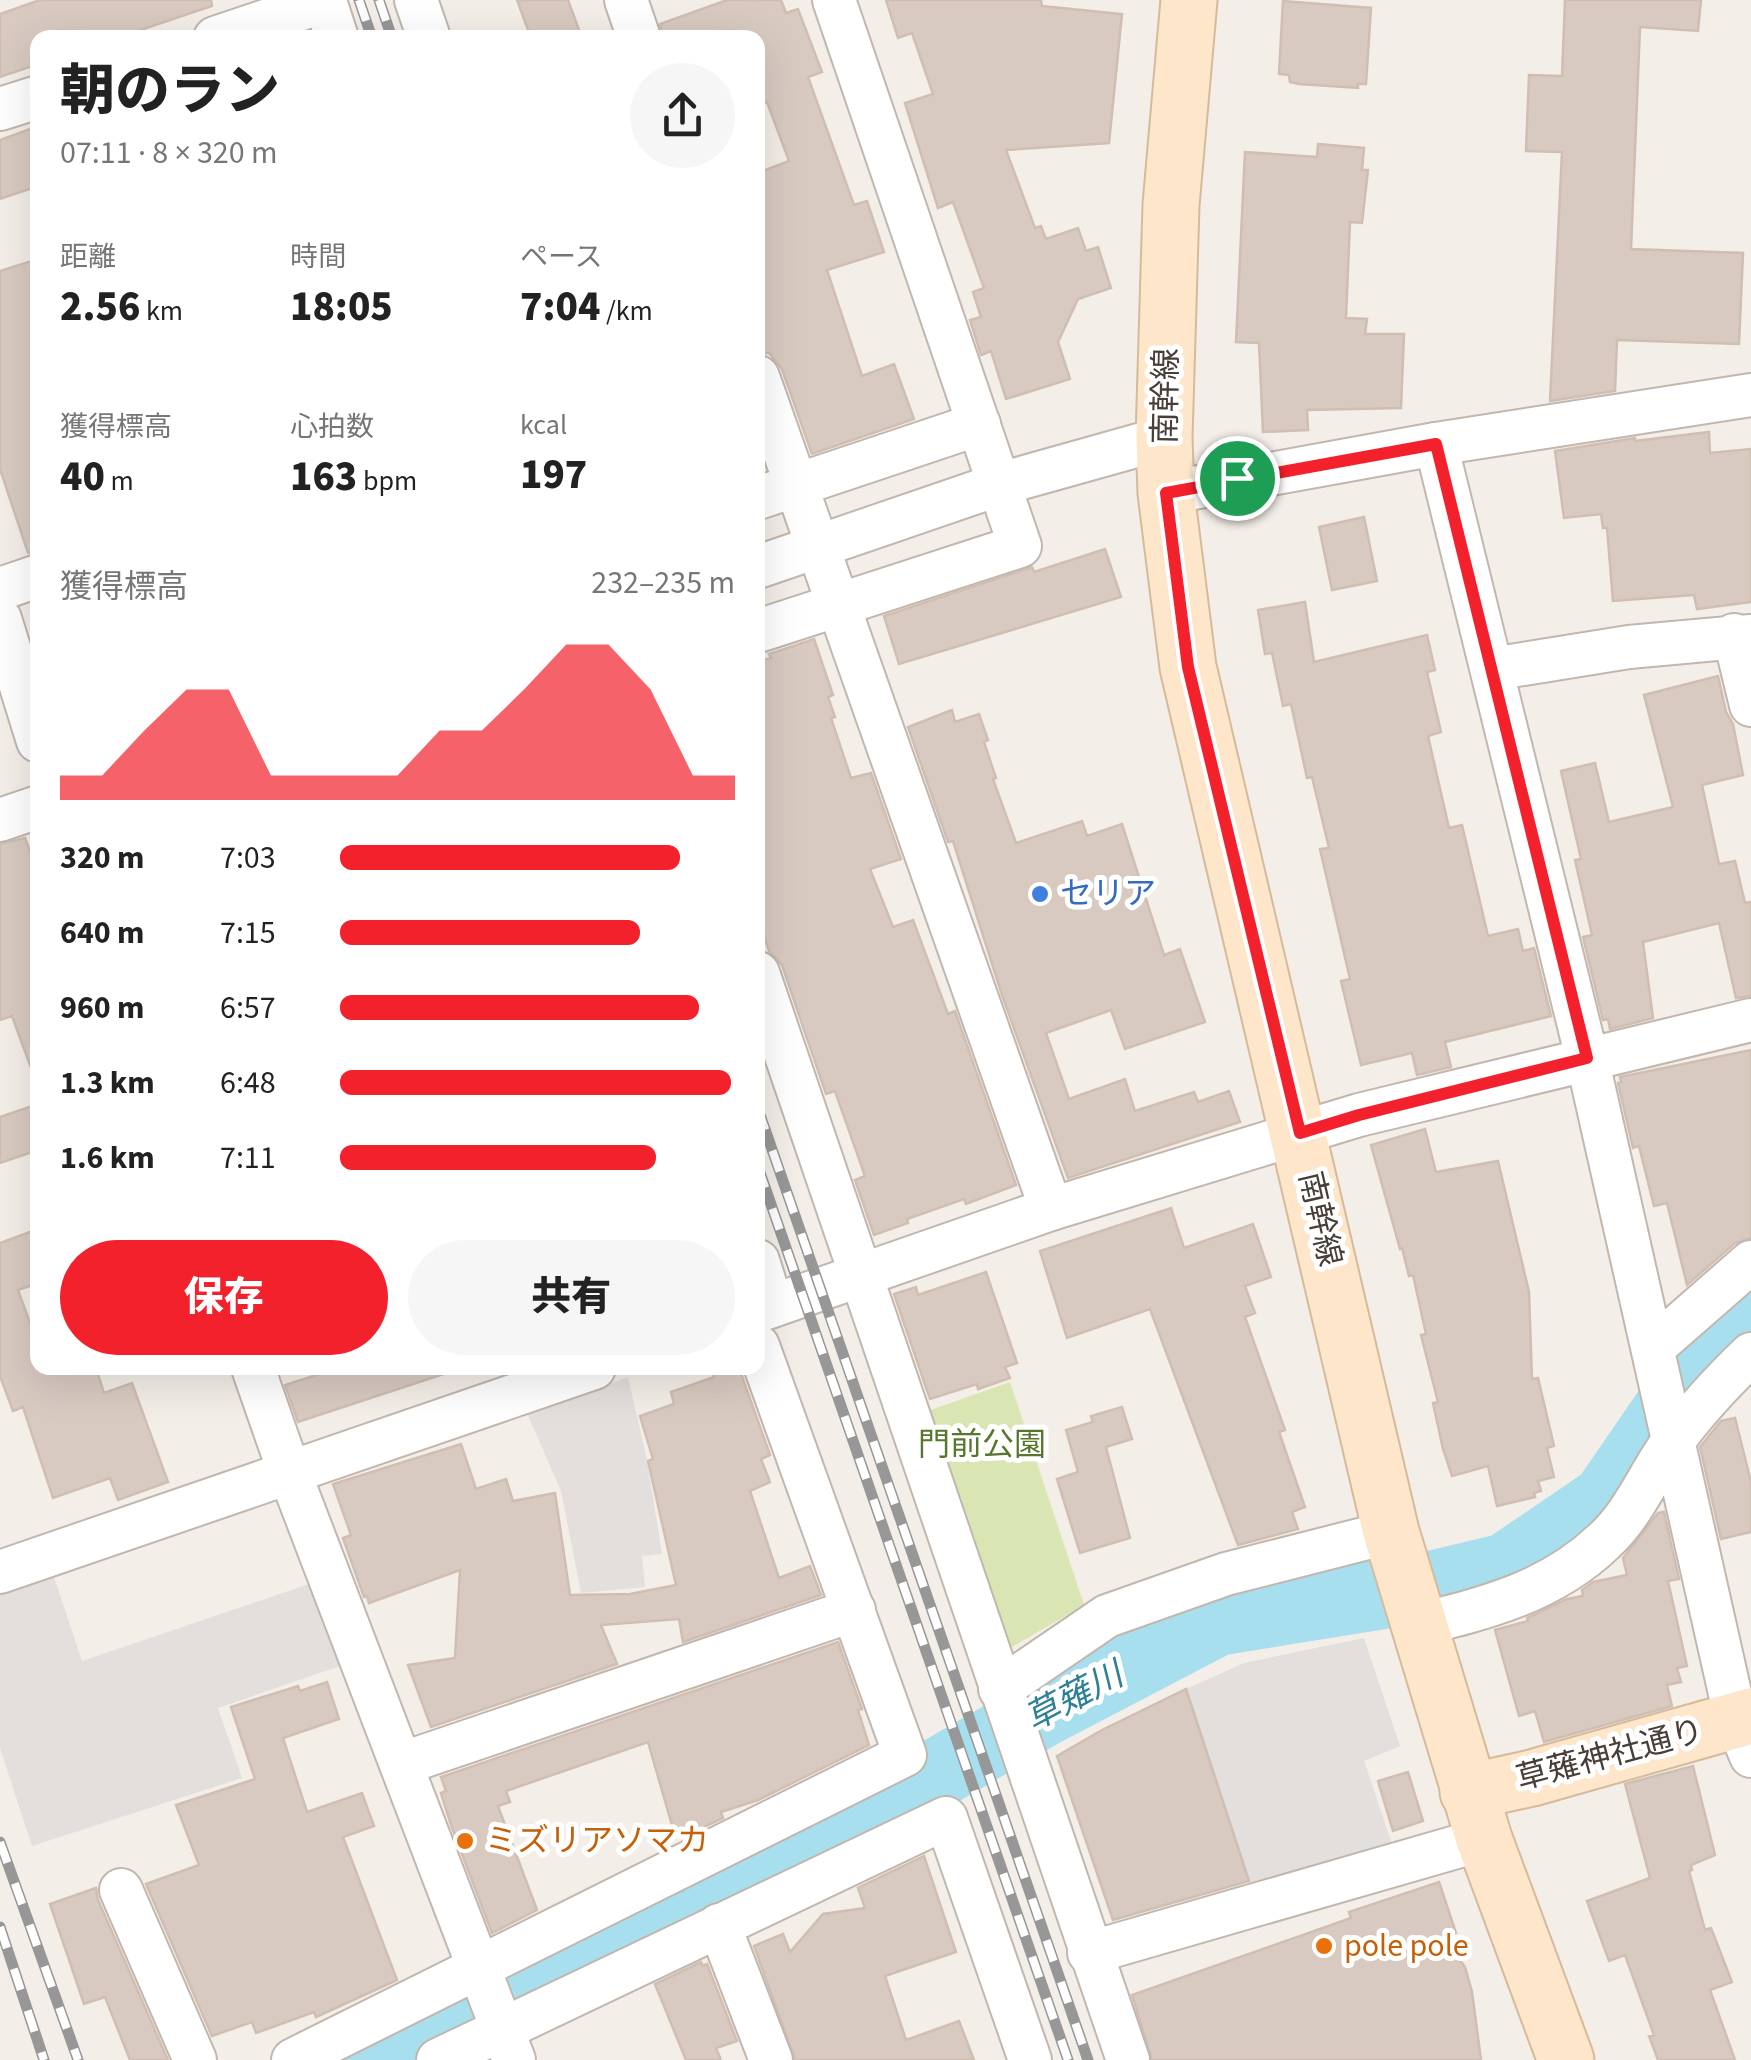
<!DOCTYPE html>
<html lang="ja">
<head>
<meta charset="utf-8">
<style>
  :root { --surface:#fff; --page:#f6f6f6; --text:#222; --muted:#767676; --accent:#f2212b }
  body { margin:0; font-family:"Source Sans 3","Noto Sans JP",sans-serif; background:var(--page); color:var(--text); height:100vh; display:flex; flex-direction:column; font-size:38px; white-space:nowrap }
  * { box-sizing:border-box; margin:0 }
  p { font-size:32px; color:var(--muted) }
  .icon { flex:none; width:55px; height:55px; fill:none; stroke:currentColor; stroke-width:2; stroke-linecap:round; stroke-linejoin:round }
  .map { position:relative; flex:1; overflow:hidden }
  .drawer { position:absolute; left:30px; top:30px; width:735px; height:1345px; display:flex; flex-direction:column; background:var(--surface); border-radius:20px; box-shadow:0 10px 40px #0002 }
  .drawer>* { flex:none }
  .pin { position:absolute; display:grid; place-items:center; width:85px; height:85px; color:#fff; margin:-42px; border:5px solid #fff; border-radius:50%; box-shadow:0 2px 10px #0007 }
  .round { display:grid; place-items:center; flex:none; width:105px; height:105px; border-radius:52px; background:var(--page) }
  .head { display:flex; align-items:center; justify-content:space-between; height:170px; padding:0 30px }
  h1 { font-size:55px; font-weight:800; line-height:75px }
  .metrics { display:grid; grid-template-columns:repeat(3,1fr); gap:15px; height:170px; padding:10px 30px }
  .metrics div { display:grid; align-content:center }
  .metrics b { font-size:42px; font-weight:800 }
  .metrics small { font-size:28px; font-weight:400 }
  .metrics p { font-size:28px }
  .chart { height:280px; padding:20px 30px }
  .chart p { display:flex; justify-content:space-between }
  .chart svg { width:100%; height:180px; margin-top:10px; fill:var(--accent); opacity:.7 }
  .primary-button { display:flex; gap:20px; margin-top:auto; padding:20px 30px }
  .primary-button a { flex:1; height:115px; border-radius:60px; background:var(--accent); color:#fff; font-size:40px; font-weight:800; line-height:115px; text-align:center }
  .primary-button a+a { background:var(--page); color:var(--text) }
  ul { padding:0 30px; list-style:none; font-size:32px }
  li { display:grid; grid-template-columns:160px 120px 1fr; align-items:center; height:75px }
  li i { height:25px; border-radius:12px; background:var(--accent) }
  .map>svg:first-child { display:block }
  .green { fill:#d9e6b3 }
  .parking { fill:#e2dfdd }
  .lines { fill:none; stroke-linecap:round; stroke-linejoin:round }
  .river { stroke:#a7dfee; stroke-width:70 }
  .building { fill:#d8cac1; stroke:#cfbeb1; stroke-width:2.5 }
  .street-casing { stroke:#c2b7ae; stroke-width:46 }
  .secondary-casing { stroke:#d5ba9c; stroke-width:59 }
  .street { stroke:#fff; stroke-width:42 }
  .secondary { stroke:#fde6c9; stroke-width:55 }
  .rail-casing { stroke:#979797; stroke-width:11 }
  .rail { stroke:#fff; stroke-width:8; stroke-dasharray:22; stroke-linecap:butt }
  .route-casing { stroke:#fff; stroke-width:20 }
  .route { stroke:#f2212b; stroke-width:12 }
  .shop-dot { fill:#3f7fe0; stroke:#fff; stroke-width:4 }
  .food-dot { fill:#e8710a; stroke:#fff; stroke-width:4 }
  .labels { text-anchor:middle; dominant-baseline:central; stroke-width:10; stroke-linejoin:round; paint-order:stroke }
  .street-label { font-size:32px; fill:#473e37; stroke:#fff }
  .shop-label { font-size:32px; fill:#366cbe; stroke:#fff; text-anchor:start }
  .park-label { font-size:32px; fill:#57772c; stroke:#fff }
  .food-label { font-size:32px; fill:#c56008; stroke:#fff; text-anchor:start }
  .water-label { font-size:35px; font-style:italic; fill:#2e8097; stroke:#fff }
</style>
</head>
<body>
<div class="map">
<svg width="1751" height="2060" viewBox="0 0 1751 2060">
  <rect width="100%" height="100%" fill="#f4eee8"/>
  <!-- green -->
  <polygon class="green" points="1010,1382 1084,1605 1007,1650 922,1413"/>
  <!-- parking -->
  <g class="parking">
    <polygon points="628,1377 647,1460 662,1554 642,1556 645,1587 581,1593 561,1491 527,1413"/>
    <polygon points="54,1577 82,1661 309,1584 340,1666 218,1708 242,1778 32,1846 0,1748 0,1595"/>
    <polygon points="1364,1638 1400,1746 1364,1761 1392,1844 1253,1890 1186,1689 1244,1663"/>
  </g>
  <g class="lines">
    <!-- river -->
    <polyline class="river" points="345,2060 432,2015 693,1897 926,1780 1041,1713 1217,1621 1427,1587 1506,1568 1606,1500 1705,1356 1751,1313"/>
  </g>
  <!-- building -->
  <g class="building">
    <polygon points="40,0 211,0 212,6 117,38 38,38 38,64 0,77 0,14"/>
    <polygon points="517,0 568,0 582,38 531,38"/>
    <polygon points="727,0 781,0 786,13 798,9 822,72 808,77 854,205 867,201 884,252 827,270 862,376 894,364 914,419 812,454 782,369 769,353 764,353 758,334 758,173 789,161 767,102 758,106 758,38 663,38 660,24"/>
    <polygon points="886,0 1041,0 1042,6 1122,14 1109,143 1006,150 1035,228 1041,226 1046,239 1078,228 1086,251 1098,247 1111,288 1078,299 1058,342 1070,379 1006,399 991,351 981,355 970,320 981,317 973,292 984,288 953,202 938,208 905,103 933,94 912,33 898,38"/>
    <polygon points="1565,0 1701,0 1698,31 1640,27 1631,249 1743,253 1739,344 1617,340 1615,391 1550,401 1562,152 1526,151 1529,75 1562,76"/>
    <polygon points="1283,1 1371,8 1366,84 1358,84 1358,88 1299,84 1290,82 1289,75 1279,74"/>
    <polygon points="38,126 38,186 0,199 0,140"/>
    <polygon points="1318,144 1364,148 1362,170 1368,170 1362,223 1350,222 1346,318 1367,319 1365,334 1404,334 1401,408 1307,410 1308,430 1263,432 1259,343 1236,342 1245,152 1317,157"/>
    <polygon points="38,259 38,552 28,553 0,469 0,271"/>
    <polygon points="1709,432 1710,453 1751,449 1751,602 1697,609 1694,595 1613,601 1607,528 1603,528 1601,514 1564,518 1555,451 1635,438 1635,441"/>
    <polygon points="1364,517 1377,581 1332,590 1319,527"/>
    <polygon points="1105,549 1121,597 899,664 884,616 1032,567 1034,572"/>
    <polygon points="1305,602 1314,662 1427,635 1435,670 1427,672 1441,732 1428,736 1449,828 1462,825 1488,936 1518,929 1523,951 1534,948 1551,1016 1445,1042 1451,1067 1417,1075 1412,1053 1361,1065 1341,981 1350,979 1320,849 1329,848 1312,777 1307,778 1291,704 1283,706 1272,653 1265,654 1258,610"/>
    <polygon points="814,639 833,695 828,697 835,717 831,718 851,778 871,773 901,859 870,869 893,927 913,920 948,1014 955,1011 1016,1185 966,1204 964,1199 907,1219 908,1223 874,1235 855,1180 865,1176 835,1091 826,1094 782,965 769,951 758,918 758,662 771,658 769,654"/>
    <polygon points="1718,676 1726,712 1733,724 1743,775 1702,785 1719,864 1735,861 1745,903 1751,902 1751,996 1736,998 1719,923 1643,942 1653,1018 1610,1029 1608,1019 1603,1020 1583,937 1592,935 1575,860 1581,859 1561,771 1595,763 1609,822 1673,807 1644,695"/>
    <polygon points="952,710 955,722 979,714 988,740 984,742 996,778 993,779 1016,843 1082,821 1087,836 1122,824 1164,955 1180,949 1205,1022 1125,1049 1111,1010 1046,1033 1069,1099 1125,1079 1135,1111 1194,1092 1198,1102 1229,1091 1240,1122 1068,1178 1002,995 953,841 948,842 908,727"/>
    <polygon points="25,838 38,873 38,1075 34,1076 12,1016 0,1020 0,844"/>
    <polygon points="1751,1050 1751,1238 1735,1243 1687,1285 1667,1203 1654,1206 1639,1146 1633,1148 1618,1083 1621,1082 1620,1077"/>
    <polygon points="38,1104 38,1150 0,1163 0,1117"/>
    <polygon points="1425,1129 1436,1172 1498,1161 1529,1292 1532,1379 1538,1378 1554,1446 1547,1448 1554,1477 1538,1481 1541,1491 1534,1493 1535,1497 1497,1506 1488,1466 1452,1476 1443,1449 1433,1403 1438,1402 1421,1335 1426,1334 1413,1275 1409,1276 1402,1248 1400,1249 1371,1145"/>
    <polygon points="1171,1208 1184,1248 1253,1224 1271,1277 1245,1286 1255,1313 1245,1317 1285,1430 1279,1432 1305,1507 1292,1512 1298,1529 1238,1545 1150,1309 1067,1338 1040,1251"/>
    <polygon points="38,1229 38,1283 18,1290 38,1345 38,1368 96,1368 104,1393 132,1383 168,1482 118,1500 110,1478 53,1498 23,1407 13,1411 0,1376 0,1243"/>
    <polygon points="986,1272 1017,1363 1005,1367 1010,1378 978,1389 977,1384 930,1399 894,1294 916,1287 918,1295"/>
    <polygon points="338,1368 443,1368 444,1374 298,1422 285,1385"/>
    <polygon points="711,1368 739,1368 769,1452 770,1455 761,1459 770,1482 750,1491 779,1578 810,1566 821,1595 683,1642 679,1619 601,1625 617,1664 431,1727 408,1665 455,1658 460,1570 369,1603 367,1596 364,1597 343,1538 351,1535 333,1484 461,1444 476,1489 506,1479 513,1501 555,1493 570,1595 630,1594 676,1585 648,1461 653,1459 640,1416 674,1404 671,1392 714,1377"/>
    <polygon points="1122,1407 1132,1439 1106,1447 1130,1538 1080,1553 1057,1479 1078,1472 1066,1430 1093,1422 1091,1416"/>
    <polygon points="1735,1418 1751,1482 1751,1532 1721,1539 1700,1447 1721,1421"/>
    <polygon points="1664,1512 1679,1579 1668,1581 1687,1666 1677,1668 1681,1682 1667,1685 1672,1706 1544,1742 1535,1711 1519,1716 1495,1630 1528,1621 1527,1618 1567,1599 1583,1596 1582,1590 1593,1582 1627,1575 1623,1558 1658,1513"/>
    <polygon points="838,1642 862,1709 858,1710 869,1745 758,1800 721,1812 723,1818 693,1832 690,1827 674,1832 648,1742 506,1791 510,1802 498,1806 537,1910 492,1933 451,1825 441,1793 446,1791 441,1777"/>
    <polygon points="327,1682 339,1719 283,1738 307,1812 362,1793 374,1826 343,1837 397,1980 316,2017 314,2012 256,2033 252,2022 212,2036 146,1884 199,1865 176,1805 255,1779 231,1707 298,1686 300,1691"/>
    <polygon points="1186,1689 1249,1881 1113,1920 1057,1756 1102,1730"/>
    <polygon points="1693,1766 1715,1855 1691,1865 1692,1870 1689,1871 1705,1930 1711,1928 1732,1982 1710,1990 1735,2060 1658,2060 1649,2036 1654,2035 1625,1955 1609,1961 1587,1901 1650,1878 1625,1784"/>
    <polygon points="1408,1772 1423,1821 1393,1831 1378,1781"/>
    <polygon points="924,1856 956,1952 885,1976 906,2040 959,2021 974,2060 795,2060 754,1946 783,1934 790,1952 823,1914 865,1908 858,1888"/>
    <polygon points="1439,1882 1456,1933 1443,1937 1465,1967 1472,1992 1481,2060 1152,2060 1132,1995 1351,1918 1349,1912"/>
    <polygon points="96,1888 98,1900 168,2060 130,2060 105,1997 84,2004 50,1904"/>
    <polygon points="701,1962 703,1966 707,1964 737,2041 716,2048 721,2060 686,2060 655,1984"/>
  </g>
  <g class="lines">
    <!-- street casing -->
    <g class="street-casing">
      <g id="street">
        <polyline points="416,0 429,38"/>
        <polyline points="626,0 639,38"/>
        <polyline points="215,38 325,1 337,38"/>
        <polyline points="0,109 38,97"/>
        <polyline points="758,377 1051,1209"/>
        <polyline points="1436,444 1587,1058 1736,1720 1751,1756"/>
        <polyline points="1166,493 1436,444 1751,395"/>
        <polyline points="758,498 979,424"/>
        <polyline points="758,567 1000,484 1164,438"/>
        <polyline points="0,589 38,576"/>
        <polyline points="0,619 38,741"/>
        <polyline points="758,631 1020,546 834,0"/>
        <polyline points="1734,635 1751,705"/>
        <polyline points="1492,669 1629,647 1751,636"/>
        <polyline points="0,820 38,807"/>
        <polyline points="758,973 1128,2060"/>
        <polyline points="758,1261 772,1306"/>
        <polyline points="758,1311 1051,1209 1359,1115 1751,1020"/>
        <polyline points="1654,1347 1751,1262"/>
        <polyline points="253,1368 290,1474 514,2060"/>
        <polyline points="0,1572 594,1368"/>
        <path d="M 1417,1625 C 1486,1608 1551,1592 1604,1541 C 1635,1513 1649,1473 1674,1440 C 1696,1410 1724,1380 1751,1354"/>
        <polyline points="1000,1689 1107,1616 1226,1574 1391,1532"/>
        <polyline points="401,1764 854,1610"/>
        <polyline points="121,1890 195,2060"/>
        <polyline points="719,1925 771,2060"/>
        <polyline points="1089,1953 1484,1839"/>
        <polyline points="293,2060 905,1755 758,1346"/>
        <polyline points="438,2060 946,1818 1030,2060"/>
      </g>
    </g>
    <!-- secondary casing -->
    <g class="secondary-casing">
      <g id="secondary">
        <polyline points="1189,0 1171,205 1164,438 1166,493 1188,667 1391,1532 1484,1839 1566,2060"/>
        <polyline points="1468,1792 1532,1778 1751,1716"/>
      </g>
    </g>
    <!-- street -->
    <use href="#street" class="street"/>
    <!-- secondary -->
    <use href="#secondary" class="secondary"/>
    <!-- rail casing -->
    <g class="rail-casing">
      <g id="rail">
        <polyline points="359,0 372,38"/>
        <polyline points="379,0 392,38"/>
        <polyline points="758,1109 1088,2060"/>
        <polyline points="758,1167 1068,2060"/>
        <polyline points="0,1842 78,2060"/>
        <polyline points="0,1927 44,2060"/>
      </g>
    </g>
    <!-- rail -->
    <use href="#rail" class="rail"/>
  </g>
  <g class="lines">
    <!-- route casing -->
    <g class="route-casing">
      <polygon id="route" points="1436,444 1587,1058 1359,1115 1300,1133 1188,667 1166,493"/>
    </g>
    <!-- route -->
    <use href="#route" class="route"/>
  </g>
  <!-- markers -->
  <circle class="shop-dot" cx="1040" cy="894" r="10"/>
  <g class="food-dot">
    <circle cx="465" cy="1841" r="10"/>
    <circle cx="1324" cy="1946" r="10"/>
  </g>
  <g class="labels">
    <!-- street labels -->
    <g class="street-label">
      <text transform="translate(1166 396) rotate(-89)">南幹線</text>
      <text transform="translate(1320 1219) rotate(77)">南幹線</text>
      <text transform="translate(1610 1755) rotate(-15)">草薙神社通り</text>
    </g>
    <!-- shop labels -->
    <g class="shop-label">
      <text x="1060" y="894">セリア</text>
    </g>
    <!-- park labels -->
    <g class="park-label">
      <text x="982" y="1445">門前公園</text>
    </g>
    <!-- food labels -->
    <g class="food-label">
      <text x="485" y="1841">ミズリアソマカ</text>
      <text x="1344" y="1946">pole pole</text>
    </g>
    <!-- water labels -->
    <g class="water-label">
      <text transform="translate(1074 1697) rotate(-28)">草薙川</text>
    </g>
  </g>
</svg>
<div class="pin" style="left:1237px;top:478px;background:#1e9e55"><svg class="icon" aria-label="arrive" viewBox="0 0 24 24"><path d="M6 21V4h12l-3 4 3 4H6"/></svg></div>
<section class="drawer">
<div class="head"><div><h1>朝のラン</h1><p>07:11 · 8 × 320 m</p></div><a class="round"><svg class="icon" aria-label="share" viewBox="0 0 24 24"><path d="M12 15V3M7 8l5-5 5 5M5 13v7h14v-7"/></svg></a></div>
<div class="metrics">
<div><p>距離</p><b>2.56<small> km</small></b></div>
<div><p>時間</p><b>18:05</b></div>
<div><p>ペース</p><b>7:04<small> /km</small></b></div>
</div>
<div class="metrics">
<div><p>獲得標高</p><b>40<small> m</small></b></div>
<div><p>心拍数</p><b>163<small> bpm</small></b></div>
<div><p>kcal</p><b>197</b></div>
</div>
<div class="chart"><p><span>獲得標高</span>232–235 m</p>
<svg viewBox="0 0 160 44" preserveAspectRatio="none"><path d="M0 44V38L10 38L20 27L30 17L40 17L50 38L60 38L70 38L80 38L90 27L100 27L110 17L120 6L130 6L140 17L150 38L160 38V44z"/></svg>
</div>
<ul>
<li><b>320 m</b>7:03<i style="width:86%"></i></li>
<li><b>640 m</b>7:15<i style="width:76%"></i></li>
<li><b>960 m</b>6:57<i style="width:91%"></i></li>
<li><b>1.3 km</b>6:48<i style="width:99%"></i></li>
<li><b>1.6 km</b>7:11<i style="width:80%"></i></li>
</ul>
<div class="primary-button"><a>保存</a><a>共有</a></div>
</section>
</div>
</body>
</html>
